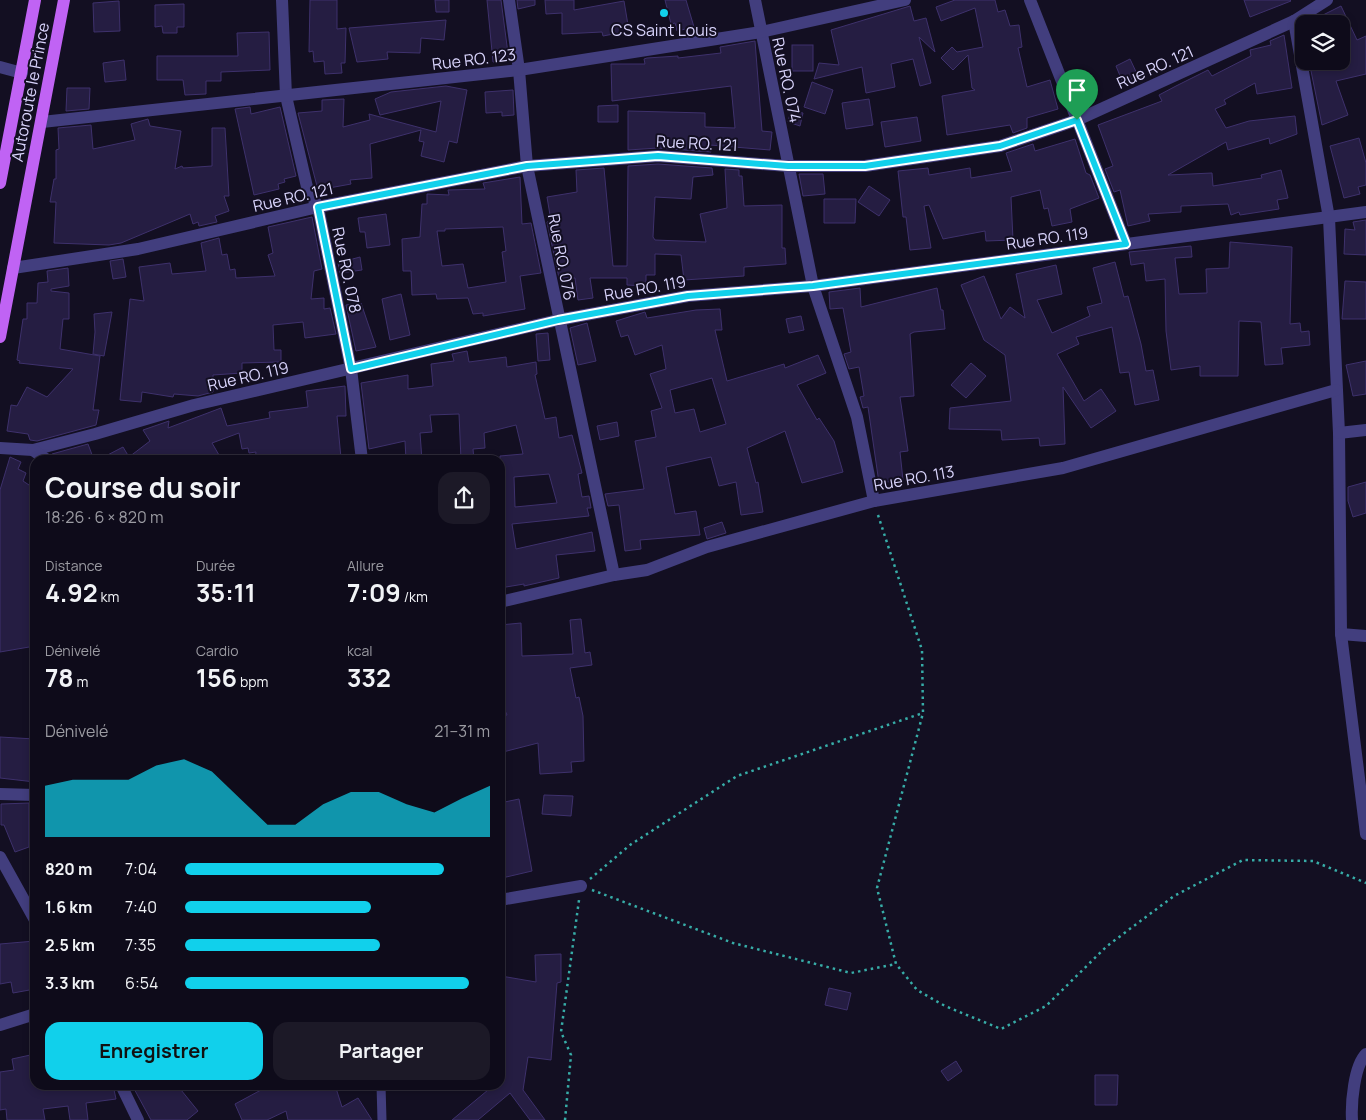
<!DOCTYPE html>
<html lang="fr">
<head>
<meta charset="utf-8">
<style>
  :root { --surface:#0e0b1a; --page:#1c1927; --text:#f1f3f6; --muted:#9b9ba2; --line:#2e2b39; --accent:#11d0eb }
  body { margin:0; font-family:Manrope,sans-serif; background:var(--page); color:var(--text); height:100vh; display:flex; flex-direction:column; font-size:19px; white-space:nowrap }
  * { box-sizing:border-box; margin:0 }
  p { font-size:16px; color:var(--muted) }
  .icon { flex:none; width:28px; height:28px; fill:none; stroke:currentColor; stroke-width:2; stroke-linecap:round; stroke-linejoin:round }
  .map { position:relative; flex:1; overflow:hidden }
  .details { position:absolute; left:30px; top:455px; width:475px; height:635px; display:flex; flex-direction:column; background:var(--surface); border-radius:15px; box-shadow:0 2px 8px #0003,0 0 0 1px var(--line) }
  .details>* { flex:none }
  .fabs { position:absolute; left:1295px; top:15px; display:grid; gap:10px }
  .fabs a { display:grid; place-items:center; width:55px; height:55px; border-radius:10px; background:var(--surface); box-shadow:0 2px 8px #0003,0 0 0 1px var(--line); font-size:25px }
  .pin { position:absolute; display:grid; place-items:center; width:42px; height:42px; color:#fff; margin:-51px -21px; border-radius:50% 50% 50% 0; rotate:-45deg; box-shadow:0 0 5px #0007 }
  .pin .icon { rotate:45deg }
  .round { display:grid; place-items:center; flex:none; width:52px; height:52px; border-radius:15px; background:var(--page) }
  .headline { display:flex; align-items:center; justify-content:space-between; height:85px; padding:0 15px }
  h1 { font-size:28px; font-weight:700; line-height:38px }
  .metrics { display:grid; grid-template-columns:repeat(3,1fr); gap:8px; height:85px; padding:5px 15px }
  .metrics div { display:grid; align-content:center }
  .metrics b { font-size:25px; font-weight:700 }
  .metrics small { font-size:14px; font-weight:400 }
  .metrics p { font-size:14px }
  .chart { height:140px; padding:10px 15px }
  .chart p { display:flex; justify-content:space-between }
  .chart svg { width:100%; height:90px; margin-top:5px; fill:var(--accent); opacity:.7 }
  .button { display:flex; gap:10px; margin-top:auto; padding:10px 15px }
  .button a { flex:1; height:58px; border-radius:15px; background:var(--accent); color:#111; font-size:20px; font-weight:700; line-height:58px; text-align:center }
  .button a+a { background:var(--page); color:var(--text) }
  ul { padding:0 15px; list-style:none; font-size:16px }
  li { display:grid; grid-template-columns:80px 60px 1fr; align-items:center; height:38px }
  li i { height:12px; border-radius:6px; background:var(--accent) }
  .map>svg:first-child { display:block }
  .building { fill:#251d42; stroke:#3e316c; fill-rule:evenodd }
  .lines { fill:none; stroke-linecap:round; stroke-linejoin:round }
  .path { stroke:#37aca7; stroke-width:2.5; stroke-dasharray:2.5 4; stroke-linecap:butt }
  .service { stroke:#423e7e; stroke-width:9 }
  .minor { stroke:#423e7e; stroke-width:12 }
  .tertiary { stroke:#423e7e; stroke-width:12 }
  .primary { stroke:#c063f4; stroke-width:12 }
  .route-casing { stroke:#fff; stroke-width:10 }
  .route { stroke:#11d0eb; stroke-width:6 }
  .poi-dot { fill:#11d0eb; stroke:#130f22; stroke-width:2 }
  .labels { text-anchor:middle; dominant-baseline:central; stroke-width:4; stroke-linejoin:round; paint-order:stroke }
  .poi-label { font-size:16px; fill:#d9d4fc; stroke:#130f22 }
  .street-label { font-size:16px; fill:#d9d4fc; stroke:#130f22 }
</style>
</head>
<body>
<div class="map">
<svg width="1366" height="1120" viewBox="0 0 1366 1120">
  <rect width="100%" height="100%" fill="#130f22"/>
  <!-- building -->
  <g class="building">
    <polygon points="310,0 337,0 337,29 346,28 345,63 341,63 342,73 325,74 324,61 314,62 313,51 309,52"/>
    <polygon points="435,0 449,0 449,12 436,12"/>
    <polygon points="487,0 501,0 509,61 493,62"/>
    <polygon points="517,0 535,0 535,5 518,9"/>
    <polygon points="545,0 574,0 574,10 624,1 629,31 603,36 602,32 562,34 562,13 546,14"/>
    <polygon points="665,0 686,0 694,27 677,31 675,23 671,24"/>
    <polygon points="955,0 995,0 998,12 1005,10 1010,26 1019,25 1022,47 1018,48 1027,87 1050,80 1058,109 1027,118 1027,128 1013,133 1010,125 947,135 942,96 975,90 972,88 968,55 953,70 941,58 952,47 957,52 983,47 975,8 941,21 936,7"/>
    <polygon points="1244,0 1290,0 1291,1 1250,17"/>
    <polygon points="119,1 120,31 94,32 93,3"/>
    <polygon points="184,4 184,27 177,27 177,33 163,33 162,26 155,27 155,5"/>
    <polygon points="910,6 914,21 926,18 935,52 919,37 931,83 920,86 913,59 891,64 895,87 866,93 862,67 814,79 819,63 839,65 831,30"/>
    <polygon points="1341,6 1357,40 1366,36 1366,74 1336,81 1348,115 1322,125 1309,61 1341,61 1341,24 1305,24"/>
    <polygon points="446,20 444,40 421,38 420,53 387,52 388,59 357,62 349,28"/>
    <polygon points="269,32 270,70 221,72 221,81 206,81 206,94 185,95 183,80 157,80 157,56 238,56 237,33"/>
    <polygon points="1284,35 1292,88 1257,94 1255,83 1224,100 1226,104 1215,109 1226,128 1249,121 1295,116 1297,134 1270,144 1269,138 1228,150 1226,142 1168,175 1212,173 1213,186 1262,178 1261,175 1281,170 1288,198 1277,200 1279,209 1240,215 1239,212 1231,215 1228,204 1181,206 1181,212 1148,214 1150,221 1128,226 1120,190 1114,192 1105,169 1113,166 1098,125 1162,101 1159,95 1176,86 1208,70 1212,76 1251,56 1250,50 1271,45 1270,41"/>
    <polygon points="755,41 762,131 772,132 770,150 710,145 711,152 658,148 628,150 628,111 705,113 705,127 735,128 731,86 612,101 611,64 645,64 644,59 647,58 678,56 678,58 721,53 720,47"/>
    <rect x="792" y="45" width="21" height="26"/>
    <polygon points="1130,59 1138,76 1123,83 1116,66"/>
    <polygon points="124,60 126,80 105,82 103,63"/>
    <polygon points="812,82 833,90 825,114 804,107"/>
    <polygon points="446,86 467,90 457,143 449,141 444,162 421,156 424,142 419,141 421,130 370,144 372,178 350,180 351,184 318,190 298,113 322,111 322,100 344,99 343,127 370,120 369,114 436,132 441,101 380,115 375,99 391,92"/>
    <polygon points="67,88 90,88 89,109 66,111"/>
    <polygon points="513,90 514,115 502,116 502,112 486,113 485,92"/>
    <polygon points="869,99 873,125 846,129 842,103"/>
    <polygon points="618,105 618,122 598,122 598,106"/>
    <polygon points="250,107 251,114 280,107 296,176 284,179 285,182 278,184 279,189 254,195 235,109"/>
    <polygon points="791,110 803,113 800,126 788,122"/>
    <polygon points="917,117 921,141 885,147 881,122"/>
    <polygon points="148,119 150,126 181,131 175,169 182,166 183,168 212,166 212,128 225,128 229,196 224,196 229,211 215,216 217,222 199,226 198,222 193,224 190,214 121,243 109,245 54,243 56,202 50,202 54,179 56,179 56,150 59,149 58,128 91,125 93,149 135,140 131,124"/>
    <polygon points="1359,138 1366,163 1366,185 1358,187 1360,194 1344,198 1330,146"/>
    <polygon points="1075,139 1086,173 1090,175 1099,198 1070,209 1072,222 1052,226 1048,208 1044,209 1040,190 1011,197 1013,240 986,241 985,231 943,239 929,205 924,206 931,248 910,250 906,217 903,217 898,171 928,168 929,175 970,168 971,178 1012,171 1006,153 1033,144 1035,151"/>
    <polygon points="658,164 712,168 713,175 693,177 691,199 655,197 653,237 655,240 706,242 700,214 727,208 725,169 739,170 739,176 742,176 744,206 782,205 782,248 785,248 786,264 744,267 744,276 684,280 681,255 655,254 655,275 646,275 646,286 627,285 627,278 590,278 593,298 578,300 575,278 559,278 547,222 551,221 547,197 577,192 576,170 604,168 613,266 627,266 628,166"/>
    <polygon points="799,174 823,174 825,194 803,196"/>
    <path d="M 520,177 L 522,224 L 531,223 L 541,273 L 520,276 L 525,309 L 483,316 L 483,313 L 473,314 L 468,298 L 437,299 L 436,294 L 412,295 L 411,271 L 403,271 L 402,239 L 420,237 L 422,204 L 427,204 L 427,194 L 449,195 L 448,190 L 485,189 L 483,183 ZM 503,227 L 506,251 L 502,252 L 506,282 L 468,288 L 463,264 L 442,266 L 437,231 L 445,231 L 445,229 Z"/>
    <polygon points="869,186 890,200 879,216 858,202"/>
    <polygon points="824,199 856,199 855,223 824,223"/>
    <polygon points="386,214 390,245 367,248 365,232 360,232 358,218"/>
    <polygon points="312,217 322,269 314,271 311,299 324,298 324,309 330,308 336,334 305,338 303,322 273,325 274,350 281,350 281,362 242,363 242,373 213,375 213,392 198,396 174,394 173,397 142,392 141,402 120,400 130,299 144,301 139,267 170,263 172,274 206,271 201,243 219,238 222,255 227,254 230,270 235,269 236,278 275,276 268,255 273,253 268,227"/>
    <polygon points="1366,220 1366,255 1344,254 1345,229 1355,230 1353,222"/>
    <polygon points="1230,242 1292,247 1290,324 1300,323 1301,332 1309,331 1310,345 1281,348 1283,364 1265,365 1261,322 1239,321 1238,376 1200,376 1200,366 1171,370 1166,331 1165,279 1146,281 1144,263 1131,265 1129,252 1191,246 1192,257 1175,258 1179,294 1207,293 1206,269 1229,268"/>
    <polygon points="360,257 362,270 340,273 338,263"/>
    <polygon points="123,259 126,277 113,279 110,261"/>
    <polygon points="1115,262 1124,297 1128,296 1141,344 1146,371 1153,370 1159,400 1135,405 1129,372 1120,373 1112,327 1076,337 1079,344 1057,354 1084,401 1101,389 1116,411 1091,428 1063,387 1065,444 1040,446 1039,438 1002,440 1001,430 949,429 950,408 1011,401 1005,355 984,340 961,285 984,276 1001,319 1010,307 1025,318 1016,274 1056,265 1062,294 1037,300 1052,333 1090,316 1087,307 1102,303 1093,268"/>
    <polygon points="68,268 69,286 51,289 51,291 69,293 69,319 63,319 60,349 100,356 93,410 99,410 96,425 37,441 30,440 28,434 7,431 11,405 17,406 27,387 47,397 73,369 19,363 20,361 17,360 23,319 27,319 27,303 37,303 38,283 48,282 47,271"/>
    <polygon points="1345,281 1366,282 1366,319 1342,319"/>
    <polygon points="860,288 861,307 937,288 941,310 943,310 945,329 914,332 910,334 914,396 900,397 908,451 900,452 903,480 879,483 868,407 863,408 860,397 864,396 859,367 849,369 844,354 851,352 843,308 830,309 829,292"/>
    <polygon points="401,294 410,335 390,340 382,299"/>
    <polygon points="361,303 376,347 356,351 346,305"/>
    <path d="M 720,309 L 722,330 L 715,330 L 727,381 L 784,364 L 785,368 L 818,355 L 826,373 L 797,385 L 817,420 L 819,418 L 834,441 L 843,472 L 802,483 L 785,431 L 747,448 L 756,483 L 758,482 L 763,512 L 741,515 L 736,482 L 719,486 L 711,457 L 666,467 L 675,514 L 696,511 L 700,535 L 640,540 L 641,549 L 625,551 L 619,505 L 608,506 L 605,494 L 644,489 L 635,441 L 656,437 L 651,411 L 662,408 L 650,374 L 666,369 L 662,345 L 635,355 L 628,335 L 621,337 L 616,321 L 645,312 L 647,318 L 696,310 ZM 712,378 L 726,424 L 700,432 L 694,409 L 675,413 L 670,390 Z"/>
    <polygon points="112,312 104,356 93,354 95,332 94,314"/>
    <polygon points="801,316 804,330 789,333 786,319"/>
    <polygon points="587,323 596,361 578,365 570,328"/>
    <polygon points="548,333 550,360 538,361 536,334"/>
    <path d="M 467,351 L 469,362 L 506,357 L 507,367 L 536,362 L 537,374 L 535,375 L 545,419 L 556,417 L 559,438 L 572,435 L 582,473 L 578,474 L 582,497 L 589,496 L 591,508 L 587,508 L 589,516 L 512,524 L 516,549 L 592,532 L 595,551 L 556,555 L 559,578 L 524,586 L 524,584 L 500,588 L 500,456 L 523,454 L 516,425 L 484,433 L 485,448 L 473,449 L 474,460 L 461,460 L 459,414 L 430,415 L 432,432 L 420,433 L 422,460 L 406,460 L 405,441 L 369,449 L 361,383 L 408,375 L 408,389 L 433,386 L 431,364 L 454,361 L 452,354 ZM 549,474 L 557,503 L 515,507 L 514,477 Z"/>
    <polygon points="1366,361 1366,394 1353,396 1346,365"/>
    <polygon points="971,363 986,376 966,398 951,385"/>
    <polygon points="345,386 346,416 337,416 341,458 338,458 339,460 255,460 256,452 249,453 248,448 242,449 239,433 212,443 219,455 210,460 98,460 123,447 129,457 150,441 143,430 169,421 168,428 221,408 227,426 270,418 269,412 308,407 306,391"/>
    <polygon points="617,422 619,436 600,440 597,426"/>
    <polygon points="88,444 94,460 58,460 52,454"/>
    <polygon points="10,457 21,462 18,469 26,473 23,481 35,489 35,518 30,525 35,530 35,646 0,652 0,490"/>
    <polygon points="1366,482 1366,513 1353,517 1348,501 1348,487"/>
    <polygon points="722,522 726,533 707,539 704,528"/>
    <polygon points="581,619 585,653 590,652 592,665 570,668 576,698 579,697 583,716 584,761 571,762 572,772 540,774 538,743 503,752 500,740 500,717 507,715 500,699 500,625 521,623 522,656 573,654 570,620"/>
    <polygon points="0,737 35,739 35,782 0,778"/>
    <polygon points="544,795 573,796 571,816 542,814"/>
    <polygon points="519,799 532,871 502,878 500,803"/>
    <polygon points="29,803 29,847 15,852 4,825 1,825 1,804"/>
    <polygon points="35,941 35,989 13,993 11,982 0,984 0,944"/>
    <polygon points="561,954 561,982 557,983 551,1060 528,1057 523,1090 545,1120 530,1120 510,1093 478,1120 452,1120 494,1085 500,1085 501,976 536,982 535,955"/>
    <polygon points="829,988 851,993 847,1010 825,1005"/>
    <polygon points="35,1054 35,1085 113,1085 116,1099 86,1103 88,1120 70,1120 68,1106 43,1109 45,1120 7,1120 6,1109 0,1110 0,1072 14,1070 12,1059"/>
    <polygon points="956,1061 962,1071 948,1081 941,1071"/>
    <polygon points="1095,1075 1118,1075 1117,1105 1095,1105"/>
    <polygon points="132,1085 177,1085 198,1111 187,1120 151,1120"/>
    <polygon points="260,1085 335,1085 342,1107 358,1098 372,1120 288,1120 286,1111 267,1120 242,1120 235,1104 261,1090"/>
  </g>
  <g class="lines">
    <!-- path -->
    <g class="path">
      <polyline points="878,515 922,650 923,713 877,888 896,964 917,990 945,1006 1001,1029 1046,1006 1107,946 1174,896 1243,860 1313,861 1366,883"/>
      <polyline points="590,879 630,845 737,776 923,713"/>
      <polyline points="592,890 733,943 851,973 896,964"/>
      <polyline points="565,1120 571,1055 561,1032 579,900"/>
    </g>
    <!-- service -->
    <polyline class="service" points="381,1085 382,1120"/>
    <!-- minor -->
    <g class="minor">
      <polyline points="282,0 286,96 307,187 318,207 351,369 362,460"/>
      <polyline points="509,0 519,70 527,166 614,575"/>
      <polyline points="755,0 813,286 857,417 874,501"/>
      <polyline points="1030,0 1126,244"/>
      <polyline points="1294,21 1329,218 1339,433 1341,634 1366,834"/>
      <polyline points="0,67 22,73"/>
      <polyline points="13,268 138,249 318,207 527,166 658,156 788,166 865,166 1000,146 1077,120 1294,21 1327,0"/>
      <polyline points="1339,433 1366,430"/>
      <polyline points="0,448 33,450 95,434 194,405 558,320 688,296 813,286 1366,212"/>
      <polyline points="33,450 47,460"/>
      <polyline points="500,602 614,575 647,570 707,547 874,501 1063,468 1336,390"/>
      <polyline points="1341,634 1366,636"/>
      <polyline points="0,794 35,795"/>
      <polyline points="0,857 35,920"/>
      <polyline points="500,900 581,886"/>
      <polyline points="0,1025 35,1014"/>
      <polyline points="121,1085 138,1120"/>
      <path d="M 1352,1120 C 1351,1103 1354,1066 1366,1054"/>
    </g>
    <!-- tertiary -->
    <polyline class="tertiary" points="42,122 519,70 761,32 905,0"/>
    <!-- primary -->
    <g class="primary">
      <polyline points="0,183 35,0"/>
      <polyline points="0,337 64,0"/>
    </g>
  </g>
  <g class="lines">
    <!-- route casing -->
    <g class="route-casing">
      <polygon id="route" points="1077,120 1126,244 813,286 688,296 558,320 351,369 318,207 527,166 658,156 788,166 865,166 1000,146"/>
    </g>
    <!-- route -->
    <use href="#route" class="route"/>
  </g>
  <!-- markers -->
  <circle class="poi-dot" cx="664" cy="13" r="5"/>
  <g class="labels">
    <!-- poi labels -->
    <g class="poi-label">
      <text x="664" y="30">CS Saint Louis</text>
    </g>
    <!-- street labels -->
    <g class="street-label">
      <text transform="translate(474 59) rotate(-7)">Rue RO. 123</text>
      <text transform="translate(1155 67) rotate(-24)">Rue RO. 121</text>
      <text transform="translate(787 80) rotate(78)">Rue RO. 074</text>
      <text transform="translate(30 92) rotate(-79)">Autoroute le Prince</text>
      <text transform="translate(697 143) rotate(3)">Rue RO. 121</text>
      <text transform="translate(293 197) rotate(-13)">Rue RO. 121</text>
      <text transform="translate(1047 238) rotate(-8)">Rue RO. 119</text>
      <text transform="translate(562 257) rotate(79)">Rue RO. 076</text>
      <text transform="translate(347 270) rotate(78)">Rue RO. 078</text>
      <text transform="translate(645 288) rotate(-10)">Rue RO. 119</text>
      <text transform="translate(248 376) rotate(-13)">Rue RO. 119</text>
      <text transform="translate(914 478) rotate(-10)">Rue RO. 113</text>
    </g>
  </g>
</svg>
<div class="fabs">
<a><svg class="icon" aria-label="layers" viewBox="0 0 24 24"><path d="M12 4l9 5-9 5-9-5zM3 14l9 5 9-5"/></svg></a>
</div>
<div class="pin" style="left:1077px;top:120px;background:#1e9e55"><svg class="icon" aria-label="arrive" viewBox="0 0 24 24"><path d="M6 21V4h12l-3 4 3 4H6"/></svg></div>
<section class="details">
<div class="headline"><div><h1>Course du soir</h1><p>18:26 · 6 × 820 m</p></div><a class="round"><svg class="icon" aria-label="share" viewBox="0 0 24 24"><path d="M12 15V3M7 8l5-5 5 5M5 13v7h14v-7"/></svg></a></div>
<div class="metrics">
<div><p>Distance</p><b>4.92<small> km</small></b></div>
<div><p>Durée</p><b>35:11</b></div>
<div><p>Allure</p><b>7:09<small> /km</small></b></div>
</div>
<div class="metrics">
<div><p>Dénivelé</p><b>78<small> m</small></b></div>
<div><p>Cardio</p><b>156<small> bpm</small></b></div>
<div><p>kcal</p><b>332</b></div>
</div>
<div class="chart"><p><span>Dénivelé</span>21–31 m</p>
<svg viewBox="0 0 160 44" preserveAspectRatio="none"><path d="M0 44V19L10 16L20 16L30 16L40 9L50 6L60 12L70 25L80 38L90 38L100 28L110 22L120 22L130 28L140 32L150 25L160 19V44z"/></svg>
</div>
<ul>
<li><b>820 m</b>7:04<i style="width:85%"></i></li>
<li><b>1.6 km</b>7:40<i style="width:61%"></i></li>
<li><b>2.5 km</b>7:35<i style="width:64%"></i></li>
<li><b>3.3 km</b>6:54<i style="width:93%"></i></li>
</ul>
<div class="button"><a>Enregistrer</a><a>Partager</a></div>
</section>
</div>
</body>
</html>
